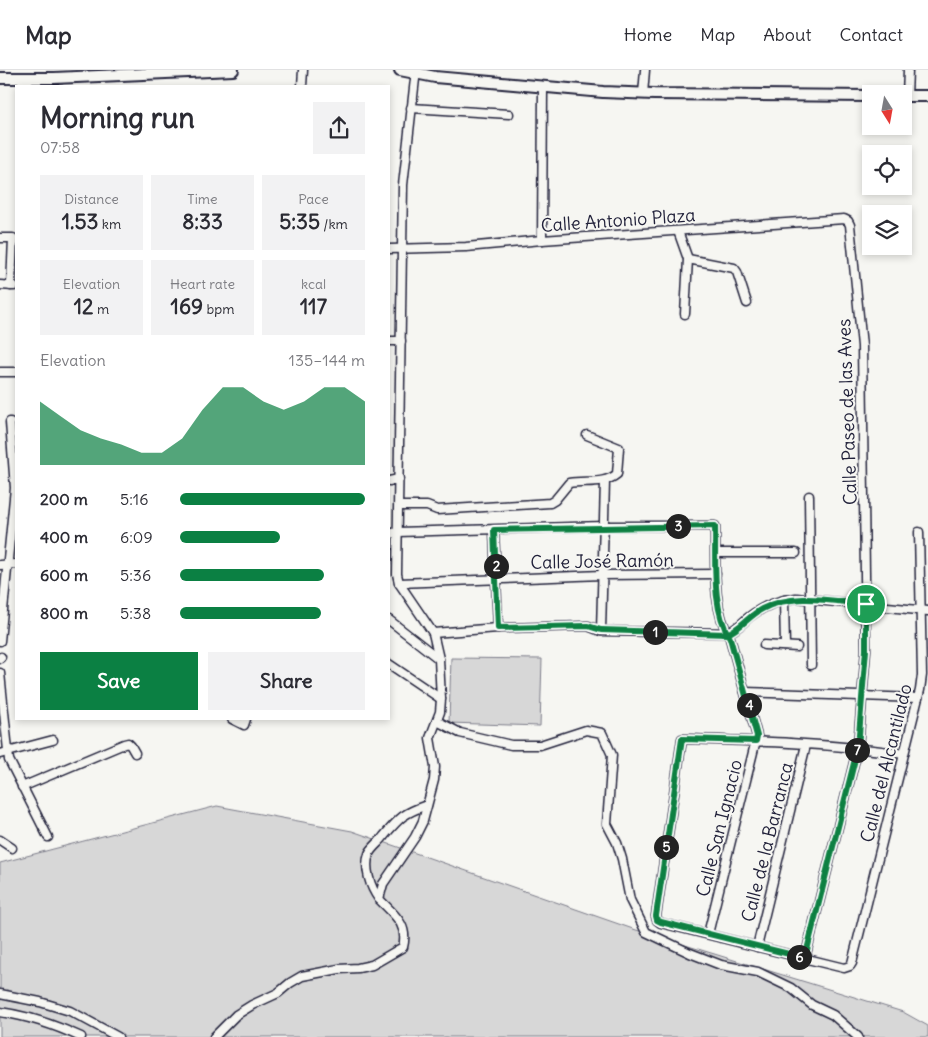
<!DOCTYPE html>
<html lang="en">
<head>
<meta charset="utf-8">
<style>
  :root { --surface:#fff; --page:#f2f2f3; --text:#2b2b33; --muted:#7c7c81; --line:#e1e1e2; --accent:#0b8043 }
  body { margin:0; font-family:Delius,sans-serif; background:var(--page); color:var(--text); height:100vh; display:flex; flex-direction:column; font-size:19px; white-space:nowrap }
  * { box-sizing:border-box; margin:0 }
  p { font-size:16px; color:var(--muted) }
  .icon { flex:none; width:28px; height:28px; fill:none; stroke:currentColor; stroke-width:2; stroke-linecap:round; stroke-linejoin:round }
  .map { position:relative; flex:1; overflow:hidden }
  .panel { position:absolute; left:15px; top:15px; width:375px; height:635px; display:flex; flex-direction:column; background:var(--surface); border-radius:0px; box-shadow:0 2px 8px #0003 }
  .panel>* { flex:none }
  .needle { width:32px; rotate:169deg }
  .tools { position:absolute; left:862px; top:15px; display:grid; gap:10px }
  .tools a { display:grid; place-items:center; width:50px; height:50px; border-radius:0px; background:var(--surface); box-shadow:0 2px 8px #0003; font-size:25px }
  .pin { position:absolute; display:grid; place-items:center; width:42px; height:42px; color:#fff; margin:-21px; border:2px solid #fff; border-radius:50%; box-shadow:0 1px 5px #0007 }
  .km { position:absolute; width:25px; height:25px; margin:-12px; border-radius:50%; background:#222; color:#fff; font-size:14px; line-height:25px; text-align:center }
  .round { display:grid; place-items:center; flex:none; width:52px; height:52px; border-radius:0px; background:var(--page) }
  .summary { display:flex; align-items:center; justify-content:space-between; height:85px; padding:0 25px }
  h1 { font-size:28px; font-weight:800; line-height:38px }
  .metrics { display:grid; grid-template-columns:repeat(3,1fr); gap:8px; height:85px; padding:5px 25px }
  .metrics div { display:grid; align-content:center; border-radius:0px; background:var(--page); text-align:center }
  .metrics b { font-size:21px; font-weight:800 }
  .metrics small { font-size:14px; font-weight:400 }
  .metrics p { font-size:14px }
  .chart { height:140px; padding:10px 25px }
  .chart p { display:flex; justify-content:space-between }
  .chart svg { width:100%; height:90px; margin-top:5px; fill:var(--accent); opacity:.7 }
  .cta { display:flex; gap:10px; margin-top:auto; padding:10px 25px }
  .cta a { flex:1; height:58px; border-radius:0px; background:var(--accent); color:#fff; font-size:20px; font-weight:800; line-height:58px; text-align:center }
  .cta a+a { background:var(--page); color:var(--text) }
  ul { padding:0 25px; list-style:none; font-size:16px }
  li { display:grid; grid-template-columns:80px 60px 1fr; align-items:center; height:38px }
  li i { height:12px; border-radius:6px; background:var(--accent) }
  header { display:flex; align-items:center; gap:30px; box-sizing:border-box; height:70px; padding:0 25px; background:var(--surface); border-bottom:1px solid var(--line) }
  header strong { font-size:24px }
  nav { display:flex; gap:28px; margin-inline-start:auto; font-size:18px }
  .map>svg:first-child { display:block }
  .green { fill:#d7d7d7; stroke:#7c7c89 }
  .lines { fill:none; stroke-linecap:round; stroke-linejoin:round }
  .minor-casing { stroke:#22223b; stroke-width:11 }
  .tertiary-casing { stroke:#22223b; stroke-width:14 }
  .minor { stroke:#f6f6f2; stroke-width:8 }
  .tertiary { stroke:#f6f6f2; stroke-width:10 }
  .route-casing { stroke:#fff; stroke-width:10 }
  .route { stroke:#0b8043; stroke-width:6 }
  .labels { text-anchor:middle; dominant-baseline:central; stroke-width:4; stroke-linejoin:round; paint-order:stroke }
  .street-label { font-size:18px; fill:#22223b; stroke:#f6f6f2 }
</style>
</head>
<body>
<header>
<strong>Map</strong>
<nav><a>Home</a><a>Map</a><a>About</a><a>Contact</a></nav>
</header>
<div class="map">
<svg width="928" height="967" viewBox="0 0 928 967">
  <rect width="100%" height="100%" fill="#f6f6f2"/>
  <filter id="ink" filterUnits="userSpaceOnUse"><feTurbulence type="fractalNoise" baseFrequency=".02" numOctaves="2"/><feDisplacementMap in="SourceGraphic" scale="10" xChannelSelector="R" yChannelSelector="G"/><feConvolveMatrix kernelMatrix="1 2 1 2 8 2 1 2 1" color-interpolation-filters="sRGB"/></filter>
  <g filter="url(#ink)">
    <!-- green -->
    <g class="green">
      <polygon points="451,588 542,589 540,656 449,653"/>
      <polygon points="217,736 352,761 633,859 903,942 928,956 928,967 0,967 0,793"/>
    </g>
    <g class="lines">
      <!-- minor casing -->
      <g class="minor-casing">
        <g id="minor">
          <polyline points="302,16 303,0"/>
          <polyline points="643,24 645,0"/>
          <polyline points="907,26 908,0"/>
          <polyline points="411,38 509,44"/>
          <polyline points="678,161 688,189 685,244"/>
          <polyline points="0,168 13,168 11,216"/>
          <polyline points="542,170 543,18"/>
          <polyline points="389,179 466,177 542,170 844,149 848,151 850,155 862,276 866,580 858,677 805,888"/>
          <polyline points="688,189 734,198 737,202 747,233"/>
          <polyline points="0,215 14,216"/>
          <polyline points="389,271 401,271"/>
          <polyline points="0,302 16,302"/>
          <polyline points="389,411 399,409"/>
          <polyline points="809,426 811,595"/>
          <path d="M 399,436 L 427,436 L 437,440 L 550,433 L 555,430 L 569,413 C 585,410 604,415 617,404 L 619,378 L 587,365"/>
          <polyline points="494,460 498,558"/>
          <path d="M 389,464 L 398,462 L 605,456 L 715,456 C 716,491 711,537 730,568 L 757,666 L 708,864"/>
          <polyline points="716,483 796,483"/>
          <polyline points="0,495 16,494"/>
          <polyline points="399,513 602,505 716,504"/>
          <polyline points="784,530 785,576"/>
          <polyline points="389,550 439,589"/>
          <polyline points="601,561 605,411"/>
          <path d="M 433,563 L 498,558 L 588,556 L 601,561 L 727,563 C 736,560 742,553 749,547 C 763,536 779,530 796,528 L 928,541"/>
          <polyline points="0,571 15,418 10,352"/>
          <polyline points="764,575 797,577"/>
          <polyline points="0,588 1,587"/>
          <polyline points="389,594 441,629"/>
          <polyline points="0,603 9,690 48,767"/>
          <polyline points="745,622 918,628"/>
          <polyline points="232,649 244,655 246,649"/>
          <polyline points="437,651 460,663 511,675 540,675 586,660 602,663 612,685 607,754 617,773 622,789 630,830 646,862 690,883 721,895 758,902 791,918 812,935 833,945 858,967"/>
          <polyline points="0,684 53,670"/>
          <path d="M 904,684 C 831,673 756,671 682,669 L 656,846 L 657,850 L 661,853 L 844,898 L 850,896 L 852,893 L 920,620 L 922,605 L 919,462"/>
          <polyline points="22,717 124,674 128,673 131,676 135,683"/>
          <polyline points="0,770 12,778"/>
          <path d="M 379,829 C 370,817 364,798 369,784 C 371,778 380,772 384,766 C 400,747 404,743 427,735"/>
          <polyline points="757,877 806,675"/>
          <polyline points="0,924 40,932 70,941 118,967"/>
          <path d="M 0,942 C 29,946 55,955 81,967"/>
          <path d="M 214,967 L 236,945 L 252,935 L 278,923 L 290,913 L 302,906 L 339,899 L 358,898 L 372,895 L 403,877 C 409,854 393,844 379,829 L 383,814 L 415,767 L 423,751 L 434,710 L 435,697 L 430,668 L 440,642 L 441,629 L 439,589 L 433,563 L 399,513 L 397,504 L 403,115 L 416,0"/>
        </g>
      </g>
      <!-- tertiary casing -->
      <g class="tertiary-casing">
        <g id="tertiary">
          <polyline points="400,0 435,7 603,22 654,24 871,26"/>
          <polyline points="0,8 54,8 233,0"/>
          <polyline points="904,26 928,26"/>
        </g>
      </g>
      <!-- minor -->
      <use href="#minor" class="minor"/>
      <!-- tertiary -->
      <use href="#tertiary" class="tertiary"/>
    </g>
  </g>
  <g class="lines" filter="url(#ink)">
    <!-- route casing -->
    <g class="route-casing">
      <path id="route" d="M 866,534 C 831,531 794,522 762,539 C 749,546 741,558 727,564 L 601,560 L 588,556 L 498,558 L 494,460 L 715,456 C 716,490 711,538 730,568 L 757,666 L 756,671 L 682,669 L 656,846 L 657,850 L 661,852 L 805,888 L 858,677 L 866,580 L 866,534"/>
    </g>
    <!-- route -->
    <use href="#route" class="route"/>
  </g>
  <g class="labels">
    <!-- street labels -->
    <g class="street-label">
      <text transform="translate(618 150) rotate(-4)">Calle Antonio Plaza</text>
      <text transform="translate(847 342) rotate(-92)">Calle Paseo de las Aves</text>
      <text transform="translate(602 491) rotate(-1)">Calle José Ramón</text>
      <text transform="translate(886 693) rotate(-76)">Calle del Alcantilado</text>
      <text transform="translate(719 758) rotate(-76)">Calle San Ignacio</text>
      <text transform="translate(767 772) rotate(-76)">Calle de la Barranca</text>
    </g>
  </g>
</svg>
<div class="tools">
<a><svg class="needle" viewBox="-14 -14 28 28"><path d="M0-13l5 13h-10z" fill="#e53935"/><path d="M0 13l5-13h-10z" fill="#7c7c81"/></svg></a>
<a><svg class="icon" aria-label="locate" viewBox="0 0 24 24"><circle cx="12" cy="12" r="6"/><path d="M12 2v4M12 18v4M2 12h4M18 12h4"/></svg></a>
<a><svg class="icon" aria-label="layers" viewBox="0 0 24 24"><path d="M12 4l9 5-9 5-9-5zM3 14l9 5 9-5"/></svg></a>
</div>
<div class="pin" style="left:866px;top:534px;background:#1e9e55"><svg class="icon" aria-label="arrive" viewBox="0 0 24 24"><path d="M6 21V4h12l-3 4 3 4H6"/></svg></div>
<b class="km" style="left:655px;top:562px">1</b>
<b class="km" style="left:496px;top:496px">2</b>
<b class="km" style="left:678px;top:456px">3</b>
<b class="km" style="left:749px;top:635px">4</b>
<b class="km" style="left:666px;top:777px">5</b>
<b class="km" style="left:799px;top:887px">6</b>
<b class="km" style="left:857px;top:680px">7</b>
<section class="panel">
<div class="summary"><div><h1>Morning run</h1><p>07:58</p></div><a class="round"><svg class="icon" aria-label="share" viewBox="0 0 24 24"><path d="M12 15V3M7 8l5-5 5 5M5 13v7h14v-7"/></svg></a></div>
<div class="metrics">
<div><p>Distance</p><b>1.53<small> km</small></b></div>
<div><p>Time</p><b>8:33</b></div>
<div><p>Pace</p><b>5:35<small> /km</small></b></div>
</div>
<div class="metrics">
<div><p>Elevation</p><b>12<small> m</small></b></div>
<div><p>Heart rate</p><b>169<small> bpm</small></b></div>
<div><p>kcal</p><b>117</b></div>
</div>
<div class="chart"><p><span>Elevation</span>135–144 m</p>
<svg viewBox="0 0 160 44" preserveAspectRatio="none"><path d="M0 44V13L10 20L20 27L30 31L40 34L50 38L60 38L70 31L80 17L90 6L100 6L110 13L120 17L130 13L140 6L150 6L160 13V44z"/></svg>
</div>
<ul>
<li><b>200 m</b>5:16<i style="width:100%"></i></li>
<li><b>400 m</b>6:09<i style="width:54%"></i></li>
<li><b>600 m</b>5:36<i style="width:78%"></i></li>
<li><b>800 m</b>5:38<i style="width:76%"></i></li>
</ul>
<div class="cta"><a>Save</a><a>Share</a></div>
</section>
</div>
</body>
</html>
